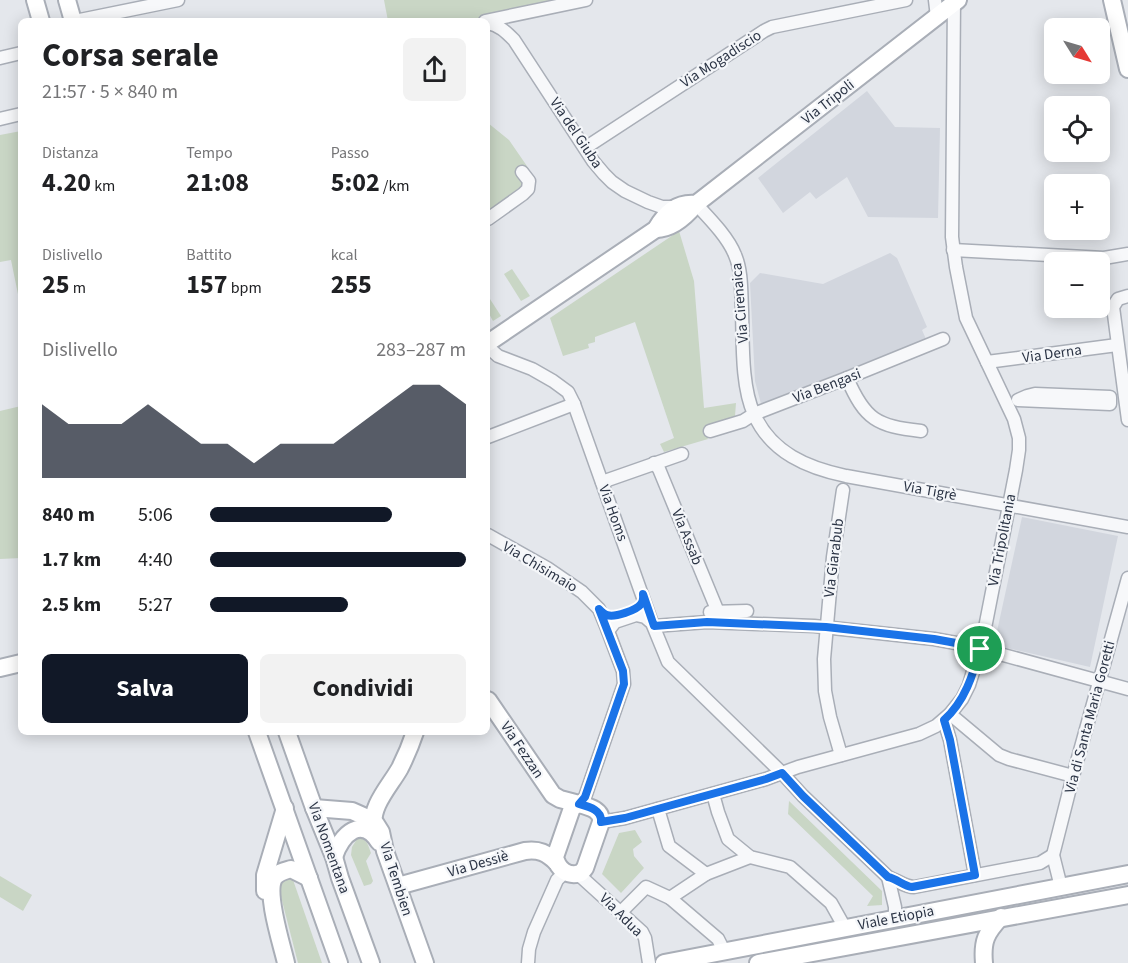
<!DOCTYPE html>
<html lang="it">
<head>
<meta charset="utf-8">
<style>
  :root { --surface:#fff; --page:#f2f2f2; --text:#202124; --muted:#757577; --accent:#111827 }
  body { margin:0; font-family:"Source Sans 3",sans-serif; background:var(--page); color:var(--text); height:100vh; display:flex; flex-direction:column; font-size:22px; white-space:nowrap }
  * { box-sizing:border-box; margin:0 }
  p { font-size:20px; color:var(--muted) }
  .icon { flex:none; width:33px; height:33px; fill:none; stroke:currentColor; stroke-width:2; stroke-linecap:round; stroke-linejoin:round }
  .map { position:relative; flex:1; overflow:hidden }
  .drawer { position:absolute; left:18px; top:18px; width:472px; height:717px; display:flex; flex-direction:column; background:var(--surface); border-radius:9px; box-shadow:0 3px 15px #0003 }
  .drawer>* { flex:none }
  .needle { width:39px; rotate:127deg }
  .tools { position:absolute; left:1044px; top:18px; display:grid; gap:12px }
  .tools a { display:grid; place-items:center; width:66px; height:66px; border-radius:9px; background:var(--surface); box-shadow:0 3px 15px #0003; font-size:30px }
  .pin { position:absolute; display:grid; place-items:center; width:51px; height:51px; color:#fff; margin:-26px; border:3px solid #fff; border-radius:50%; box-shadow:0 2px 6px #0007 }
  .round { display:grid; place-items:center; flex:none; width:63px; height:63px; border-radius:9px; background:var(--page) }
  .summary { display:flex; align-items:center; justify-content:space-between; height:102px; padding:0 24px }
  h1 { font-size:33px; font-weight:700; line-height:45px }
  .metrics { display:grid; grid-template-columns:repeat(3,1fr); gap:9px; height:102px; padding:6px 24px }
  .metrics div { display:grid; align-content:center }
  .metrics b { font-size:26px; font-weight:700 }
  .metrics small { font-size:16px; font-weight:400 }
  .metrics p { font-size:16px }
  .chart { height:168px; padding:12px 24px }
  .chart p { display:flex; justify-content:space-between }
  .chart svg { width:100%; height:108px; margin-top:6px; fill:var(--accent); opacity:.7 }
  .action { display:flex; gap:12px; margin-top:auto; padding:12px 24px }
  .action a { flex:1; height:69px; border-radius:9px; background:var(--accent); color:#fff; font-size:24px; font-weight:700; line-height:69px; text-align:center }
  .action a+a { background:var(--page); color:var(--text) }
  ul { padding:0 24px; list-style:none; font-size:20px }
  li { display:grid; grid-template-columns:96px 72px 1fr; align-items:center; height:45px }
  li i { height:15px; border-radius:8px; background:var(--accent) }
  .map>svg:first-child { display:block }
  .built { fill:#d2d6de }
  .green { fill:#c9d6c5 }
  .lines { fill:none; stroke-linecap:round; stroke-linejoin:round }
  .street-casing { stroke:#a9aeb7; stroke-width:15 }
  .secondary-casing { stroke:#a9aeb7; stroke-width:20 }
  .street { stroke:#f7f8fa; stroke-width:12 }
  .secondary { stroke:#fff; stroke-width:16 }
  .route-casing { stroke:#fff; stroke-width:12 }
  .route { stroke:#1a73e8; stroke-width:8 }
  .labels { text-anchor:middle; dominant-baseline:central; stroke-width:4.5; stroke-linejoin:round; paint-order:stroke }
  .street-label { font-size:15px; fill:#2b3445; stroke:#f4f6f9 }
</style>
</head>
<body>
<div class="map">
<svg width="1128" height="963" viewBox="0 0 1128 963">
  <rect width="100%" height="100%" fill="#e4e7ec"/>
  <!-- built -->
  <g class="built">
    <polygon points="867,91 895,127 940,128 938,218 868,217 847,177 816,199 810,192 783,213 758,178"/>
    <polygon points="890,253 897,258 901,267 927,327 922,330 926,339 761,404 755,381 750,283 760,273 823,284"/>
    <polygon points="1022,517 1118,536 1090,667 994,645"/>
  </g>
  <!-- green -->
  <g class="green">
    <polygon points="384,0 561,0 466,21 388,21"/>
    <polygon points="488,123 509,140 529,169 520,175 523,185 520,190 488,213"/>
    <polygon points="21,131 21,309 11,260 0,262 0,135"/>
    <polygon points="679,231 694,281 704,408 736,403 735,416 704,427 708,439 664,452 660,444 674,438 635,322 595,337 595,342 588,344 589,348 563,356 550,318"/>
    <polygon points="512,269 530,296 521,301 504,274"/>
    <polygon points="488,296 501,316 493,321 488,312"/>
    <polygon points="21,406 21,558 0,559 0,411"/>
    <polygon points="789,801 882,891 882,905 867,906 873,896 788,814"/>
    <polygon points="635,830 642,842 633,849 634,856 644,868 621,893 602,874 619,833"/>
    <path d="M 357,839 C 367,837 368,845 371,853 L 366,861 L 373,881 L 371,884 L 364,886 L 351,855 L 352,847 Z"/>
    <polygon points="0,876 32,895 23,911 0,897"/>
    <polygon points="292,877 322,963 298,963 277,881"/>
  </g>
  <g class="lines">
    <!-- street casing -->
    <g class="street-casing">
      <g id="street">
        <polyline points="935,0 937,17"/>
        <polyline points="75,21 178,0"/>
        <polyline points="485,21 586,0"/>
        <path d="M 488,23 C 499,25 506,32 514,40 L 593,161 L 604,174 L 612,182 L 625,191 L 648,202 L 662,207 L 677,207"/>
        <polyline points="0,58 21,53"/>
        <polyline points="0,119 21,114"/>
        <polyline points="585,148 764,31 772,27 906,0"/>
        <path d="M 696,204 C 709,218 728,237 735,255 C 742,271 741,292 742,310 C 743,341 741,386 754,414 C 771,453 808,468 846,476 L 1128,527"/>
        <polyline points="488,219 523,194 528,189 529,181 522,172"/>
        <polyline points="953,250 1104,258 1128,254"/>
        <polyline points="1128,296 1118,299 1113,307 1128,420"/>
        <polyline points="488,347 498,356 532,369 553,381 568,392 574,404 652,623"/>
        <polyline points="987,362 1117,345"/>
        <path d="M 847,378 C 865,420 877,426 921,431"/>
        <polygon points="1035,394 1110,397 1110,404 1018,400 1027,396"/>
        <polyline points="710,431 743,421 754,414 847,378 943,339"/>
        <polyline points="488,437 574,404"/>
        <polyline points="654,463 659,469 718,612"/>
        <polyline points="602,482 682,454"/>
        <polyline points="488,535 547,568 582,592 599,609 608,631"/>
        <polyline points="710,612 747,611"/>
        <polyline points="654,626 707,622 814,626 934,639 967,645 1128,689"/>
        <polyline points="950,714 999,755 1009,759 1073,776"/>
        <polyline points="944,720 950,740 975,875"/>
        <polyline points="841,755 830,717 825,691 824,659 833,557 843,490"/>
        <polyline points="713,794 718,812 728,839 750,857 790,867 831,903 845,928"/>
        <path d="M 579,804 L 585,797 L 624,684 L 623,671 L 608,631 L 615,622 L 636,615 L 645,617 L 652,623 L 668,662 L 782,773 L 803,796 L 888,877 C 897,880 905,887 914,887 L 1040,863 L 1053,855"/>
        <polyline points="658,809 669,846 706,874 750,857"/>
        <polyline points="601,822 625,818 766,779 798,767 919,734 936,726 950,714 962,699 969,685 983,638 1016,470 1019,450 1019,438 1014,419 966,318 956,267 952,237 954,0"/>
        <polyline points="578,874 642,932 645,938 649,963"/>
        <polyline points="888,877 895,907 895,918"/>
        <polyline points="1061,887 1053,855 1073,776 1128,578"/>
        <polyline points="670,898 718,939 724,951"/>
        <polyline points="625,908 646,887 670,898 706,874"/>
        <polyline points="528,963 529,949 534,932 557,880 565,872"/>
      </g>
    </g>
    <!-- secondary casing -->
    <g class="secondary-casing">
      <g id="secondary">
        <polyline points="35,0 41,21"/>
        <polyline points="67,0 73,21"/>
        <polyline points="1112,0 1128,69"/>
        <path d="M 656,229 C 672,229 687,215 696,204 L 958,0"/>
        <path d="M 488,343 L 656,229 C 665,213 677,202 696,204"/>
        <polyline points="0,668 21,663"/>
        <polyline points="488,700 553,795 560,799 579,804"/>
        <polyline points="257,732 339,963"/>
        <polyline points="287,732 314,808 334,857 340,878 371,963"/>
        <path d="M 579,804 C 590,807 602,810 601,822 L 585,868 L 581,873 C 568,877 558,870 555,857 L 572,808 L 576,805 Z"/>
        <polyline points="314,808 352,811 370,819 376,824 381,832 385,851 425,963"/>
        <path d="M 374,829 C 369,807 390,786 400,768 C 406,756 411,744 415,732"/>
        <path d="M 334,857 C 341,834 362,815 379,842"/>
        <path d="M 398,886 L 525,851 C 539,849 547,853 556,862"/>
        <polyline points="265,891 265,875 285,808"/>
        <path d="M 286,963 C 282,945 265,894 274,878 C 278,872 284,871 291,869 L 309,878"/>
        <polyline points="664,963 1128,874"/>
        <polyline points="758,963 1128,895"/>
        <path d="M 984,963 C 982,941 986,933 1001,917"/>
      </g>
    </g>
    <!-- street -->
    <use href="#street" class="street"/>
    <!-- secondary -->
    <use href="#secondary" class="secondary"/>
  </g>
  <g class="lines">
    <!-- route casing -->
    <g class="route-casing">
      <path id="route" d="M 643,594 L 654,626 L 707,622 L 826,627 L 934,639 L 967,645 L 980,649 C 973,675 965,701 944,720 L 950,740 L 975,875 L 912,887 C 904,886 897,879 888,877 L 803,796 L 782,773 L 766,779 L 625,818 L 601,822 C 602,810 590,807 579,804 L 585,797 L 624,684 L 623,671 L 599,609 C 601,611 604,614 607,615 C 614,618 637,610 641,604 C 644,600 643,598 643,594 Z"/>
    </g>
    <!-- route -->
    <use href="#route" class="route"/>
  </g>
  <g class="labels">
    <!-- street labels -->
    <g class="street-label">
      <text transform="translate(721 59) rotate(-33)">Via Mogadiscio</text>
      <text transform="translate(828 102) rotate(-38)">Via Tripoli</text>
      <text transform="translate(576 133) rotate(56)">Via del Giuba</text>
      <text transform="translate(740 303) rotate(-95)">Via Cirenaica</text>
      <text transform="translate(1052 354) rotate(-8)">Via Derna</text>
      <text transform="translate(827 386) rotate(-21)">Via Bengasi</text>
      <text transform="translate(930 491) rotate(10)">Via Tigrè</text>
      <text transform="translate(613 513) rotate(70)">Via Homs</text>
      <text transform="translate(687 537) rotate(68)">Via Assab</text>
      <text transform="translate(1002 540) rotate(-79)">Via Tripolitania</text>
      <text transform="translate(834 558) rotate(-83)">Via Giarabub</text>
      <text transform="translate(540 567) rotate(31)">Via Chisimaio</text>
      <text transform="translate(1090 717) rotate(-75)">Via di Santa Maria Goretti</text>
      <text transform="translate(522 750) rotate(56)">Via Fezzan</text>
      <text transform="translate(329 848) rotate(70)">Via Nomentana</text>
      <text transform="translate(478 864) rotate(-16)">Via Dessiè</text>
      <text transform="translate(396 879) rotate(72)">Via Tembien</text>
      <text transform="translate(621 915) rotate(45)">Via Adua</text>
      <text transform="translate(896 918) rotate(-11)">Viale Etiopia</text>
    </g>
  </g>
</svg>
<div class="tools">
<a><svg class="needle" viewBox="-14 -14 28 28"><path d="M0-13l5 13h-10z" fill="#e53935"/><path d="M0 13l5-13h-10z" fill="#757577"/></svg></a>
<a><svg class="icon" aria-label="locate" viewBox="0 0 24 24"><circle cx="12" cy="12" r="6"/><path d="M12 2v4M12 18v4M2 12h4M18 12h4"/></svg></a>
<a>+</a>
<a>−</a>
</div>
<div class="pin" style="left:980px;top:649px;background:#1e9e55"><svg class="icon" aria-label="arrive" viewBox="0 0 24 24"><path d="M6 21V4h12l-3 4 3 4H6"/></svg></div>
<section class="drawer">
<div class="summary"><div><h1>Corsa serale</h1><p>21:57 · 5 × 840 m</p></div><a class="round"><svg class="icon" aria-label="share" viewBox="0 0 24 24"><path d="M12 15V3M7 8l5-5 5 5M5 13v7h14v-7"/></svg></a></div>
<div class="metrics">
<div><p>Distanza</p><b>4.20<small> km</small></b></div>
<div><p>Tempo</p><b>21:08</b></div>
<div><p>Passo</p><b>5:02<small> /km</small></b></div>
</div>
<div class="metrics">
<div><p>Dislivello</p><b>25<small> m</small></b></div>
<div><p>Battito</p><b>157<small> bpm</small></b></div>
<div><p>kcal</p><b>255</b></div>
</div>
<div class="chart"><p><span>Dislivello</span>283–287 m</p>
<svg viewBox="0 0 160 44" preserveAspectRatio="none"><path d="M0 44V14L10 22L20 22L30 22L40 14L50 22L60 30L70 30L80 38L90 30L100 30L110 30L120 22L130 14L140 6L150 6L160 14V44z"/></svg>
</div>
<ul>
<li><b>840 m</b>5:06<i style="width:71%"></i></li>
<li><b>1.7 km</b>4:40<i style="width:100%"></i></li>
<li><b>2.5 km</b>5:27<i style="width:54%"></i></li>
</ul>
<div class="action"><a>Salva</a><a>Condividi</a></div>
</section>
</div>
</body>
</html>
